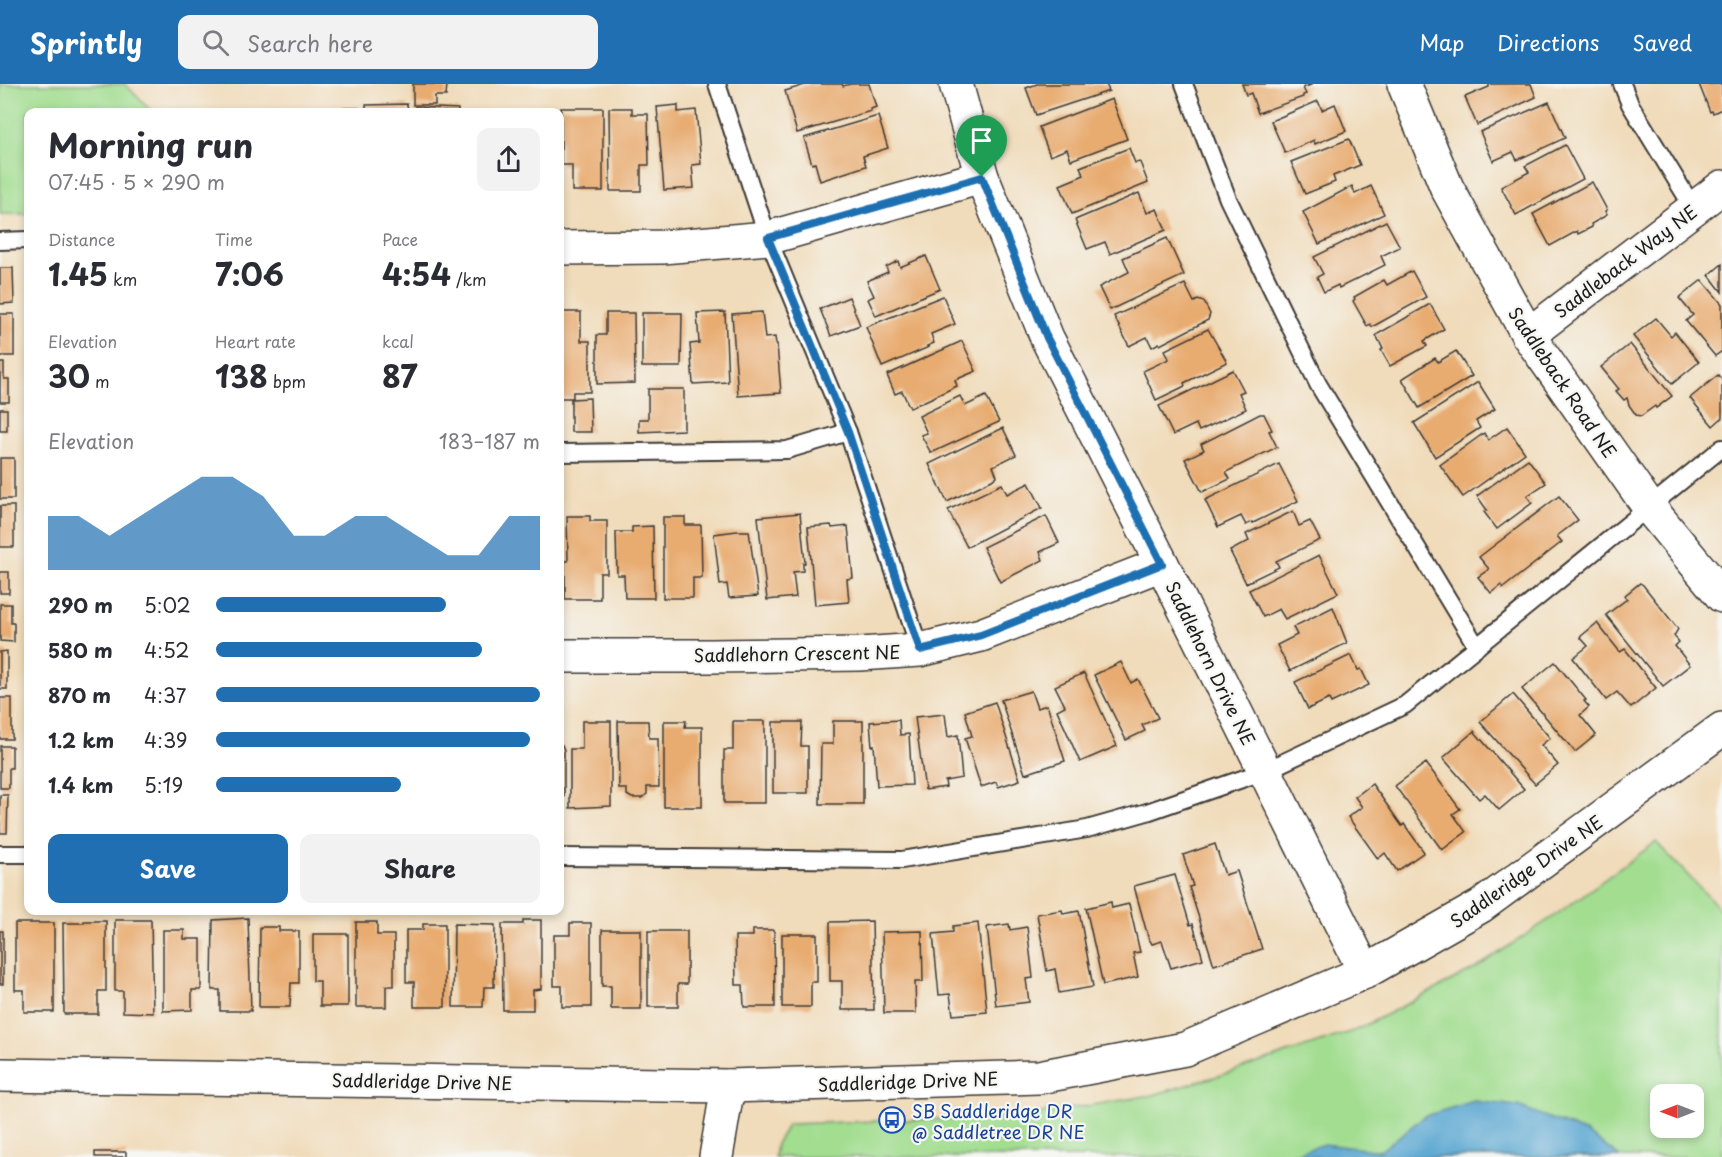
<!DOCTYPE html>
<html lang="en">
<head>
<meta charset="utf-8">
<style>
  :root { --surface:#fff; --page:#f2f2f3; --text:#2b2b33; --muted:#7c7c81; --accent:#1f6fb2 }
  body { margin:0; font-family:"Playpen Sans",sans-serif; background:var(--page); color:var(--text); height:100vh; display:flex; flex-direction:column; font-size:22px; white-space:nowrap }
  * { box-sizing:border-box; margin:0 }
  p { font-size:20px; color:var(--muted) }
  .icon { flex:none; width:33px; height:33px; fill:none; stroke:currentColor; stroke-width:2; stroke-linecap:round; stroke-linejoin:round }
  .map { position:relative; flex:1; overflow:hidden }
  .details { position:absolute; left:24px; top:24px; width:540px; height:807px; display:flex; flex-direction:column; background:var(--surface); border-radius:12px; box-shadow:0 3px 9px #0003 }
  .details>* { flex:none }
  .needle { width:39px; rotate:270deg }
  .fabs { position:absolute; left:1650px; top:1000px; display:grid; gap:12px }
  .fabs a { display:grid; place-items:center; width:54px; height:54px; border-radius:12px; background:var(--surface); box-shadow:0 3px 9px #0003; font-size:30px }
  .pin { position:absolute; display:grid; place-items:center; width:51px; height:51px; color:#fff; margin:-62px -26px; border-radius:50% 50% 50% 0; rotate:-45deg; box-shadow:0 0 6px #0007 }
  .pin .icon { rotate:45deg }
  .round { display:grid; place-items:center; flex:none; width:63px; height:63px; border-radius:12px; background:var(--page) }
  .summary { display:flex; align-items:center; justify-content:space-between; height:102px; padding:0 24px }
  h1 { font-size:33px; font-weight:700; line-height:45px }
  .figures { display:grid; grid-template-columns:repeat(3,1fr); gap:9px; height:102px; padding:6px 24px }
  .figures div { display:grid; align-content:center }
  .figures b { font-size:30px; font-weight:700 }
  .figures small { font-size:16px; font-weight:400 }
  .figures p { font-size:16px }
  .chart { height:168px; padding:12px 24px }
  .chart p { display:flex; justify-content:space-between }
  .chart svg { width:100%; height:108px; margin-top:6px; fill:var(--accent); opacity:.7 }
  .primary-button { display:flex; gap:12px; margin-top:auto; padding:12px 24px }
  .primary-button a { flex:1; height:69px; border-radius:12px; background:var(--accent); color:#fff; font-size:24px; font-weight:700; line-height:69px; text-align:center }
  .primary-button a+a { background:var(--page); color:var(--text) }
  ul { padding:0 24px; list-style:none; font-size:20px }
  li { display:grid; grid-template-columns:96px 72px 1fr; align-items:center; height:45px }
  li i { height:15px; border-radius:8px; background:var(--accent) }
  header { display:flex; align-items:center; gap:36px; box-sizing:border-box; height:84px; padding:0 30px; background:var(--accent); color:#fff }
  header strong { font-size:28px }
  nav { display:flex; gap:33px; margin-inline-start:auto; font-size:21px }
  .search { width:420px; height:54px; background:var(--page); display:flex; align-items:center; gap:15px; box-sizing:border-box; padding:0 21px; border-radius:12px; color:var(--muted); font-size:22px }
  .map>svg:first-child { display:block }
  .green { fill:#a2dd90; stroke:#5f7c56; stroke-width:1.5; fill-rule:evenodd }
  .water { fill:#58a6d1; stroke:#3a6176; stroke-width:1.5 }
  .building { fill:#e8ac71 }
  .lines { fill:none; stroke-linecap:round; stroke-linejoin:round }
  .lane-casing { stroke:#3c3934; stroke-width:20 }
  .street-casing { stroke:#3c3934; stroke-width:36 }
  .lane { stroke:#fff; stroke-width:16 }
  .street { stroke:#fff; stroke-width:33 }
  .route-casing { stroke:#fff; stroke-width:12 }
  .route { stroke:#1f6fb2; stroke-width:8 }
  .labels { text-anchor:middle; dominant-baseline:central; stroke-width:4.5; stroke-linejoin:round; paint-order:stroke }
  .street-label { font-size:18px; fill:#1c1c1c; stroke:#f6f6f2 }
  .transit-label { font-size:18px; fill:#164399; stroke:#f6f6f2; text-anchor:start }
</style>
</head>
<body>
<header>
<strong>Sprintly</strong>
<div class="search"><svg class="icon" aria-label="search" viewBox="0 0 24 24"><circle cx="10" cy="10" r="6"/><path d="M15 15l6 6"/></svg>Search here</div>
<nav><a>Map</a><a>Directions</a><a>Saved</a></nav>
</header>
<div class="map">
<svg width="1722" height="1073" viewBox="0 0 1722 1073">
  <rect width="100%" height="100%" fill="#f6f6f2"/>
  <filter id="ink" filterUnits="userSpaceOnUse"><feTurbulence type="fractalNoise" baseFrequency=".0167" numOctaves="2"/><feDisplacementMap in="SourceGraphic" scale="12" xChannelSelector="R" yChannelSelector="G"/><feConvolveMatrix kernelMatrix="1 2 1 2 8 2 1 2 1" color-interpolation-filters="sRGB"/></filter>
  <filter id="wash" filterUnits="userSpaceOnUse"><feTurbulence type="fractalNoise" baseFrequency=".008" numOctaves="4" result="noise"/><feDisplacementMap in="SourceGraphic" scale="24" xChannelSelector="R" yChannelSelector="G"/><feGaussianBlur stdDeviation="1.35" result="paint"/><feColorMatrix in="noise" values="0 0 0 0 0 0 0 0 0 0 0 0 0 0 0 0 0 1.4 0 .05"/><feComposite in="paint" operator="in"/></filter>
  <g filter="url(#wash)">
    <rect width="100%" height="100%" fill="#f0dbba"/>
    <!-- green -->
    <g class="green">
      <polygon points="0,0 125,0 152,28 28,28 28,130 0,130"/>
      <path d="M 1656,758 L 1722,827 L 1722,1073 L 774,1073 L 776,1060 L 788,1040 L 1025,1032 L 1153,1011 L 1231,988 L 1356,946 L 1473,886 L 1557,830 ZM 1660,1011 L 1694,1011 L 1694,1044 L 1660,1044 Z"/>
    </g>
    <!-- water -->
    <polygon class="water" points="1474,1017 1518,1022 1587,1049 1620,1073 1284,1073 1324,1060 1380,1067 1425,1032"/>
    <g id="blocks">
      <!-- building -->
      <g class="building">
        <polygon points="413,0 447,0 446,12 435,12 435,21 413,21"/>
        <polygon points="808,0 842,0 843,2 851,0 869,0 876,23 871,25 871,27 797,49 785,7"/>
        <polygon points="1037,0 1106,0 1109,7 1036,31 1026,4"/>
        <polygon points="1242,0 1313,0 1303,4 1306,10 1303,11 1303,13 1258,29 1251,9 1246,11"/>
        <polygon points="1489,0 1531,0 1536,13 1477,41 1465,13 1489,3"/>
        <polygon points="1699,0 1722,0 1722,25 1713,29 1712,27 1710,28"/>
        <polygon points="1112,15 1127,55 1071,76 1067,65 1050,72 1039,43"/>
        <polygon points="1318,17 1322,26 1335,20 1346,47 1315,60 1314,56 1285,69 1271,37"/>
        <polygon points="1549,18 1565,54 1517,76 1513,68 1493,77 1480,48"/>
        <polygon points="407,20 408,28 366,28 366,21"/>
        <polygon points="678,21 678,28 696,26 701,80 692,81 694,104 664,106 657,23"/>
        <polygon points="415,23 458,25 458,28 415,28"/>
        <rect x="317" y="24" width="42" height="4"/>
        <polygon points="561,24 603,24 603,107 572,107 572,81 561,81"/>
        <polygon points="609,24 632,24 632,30 648,30 649,81 641,81 641,107 610,107"/>
        <polygon points="878,32 888,64 863,72 866,82 820,97 815,79 812,80 804,54"/>
        <polygon points="1349,55 1360,81 1333,92 1335,98 1305,110 1291,78"/>
        <polygon points="1565,61 1583,95 1516,131 1501,103 1529,88 1525,82"/>
        <polygon points="1129,64 1135,79 1140,78 1148,99 1072,130 1060,101 1084,91 1080,83"/>
        <polygon points="1592,98 1607,126 1605,127 1607,131 1591,140 1592,143 1578,150 1577,147 1550,162 1533,130"/>
        <polygon points="1352,102 1355,110 1371,102 1384,130 1319,160 1303,128"/>
        <polygon points="1139,109 1147,129 1157,125 1166,146 1110,170 1105,158 1087,165 1075,136"/>
        <polygon points="1386,137 1400,163 1381,172 1385,181 1339,204 1338,201 1324,208 1317,193 1323,190 1314,173"/>
        <polygon points="1167,154 1184,191 1110,226 1099,203 1129,188 1123,174"/>
        <polygon points="926,172 940,205 876,232 868,215 874,212 867,197 888,188 886,183 898,177 900,183"/>
        <polygon points="1722,180 1722,208 1709,191"/>
        <polygon points="0,184 13,184 14,219 0,220"/>
        <polygon points="1412,187 1426,213 1372,243 1370,240 1367,242 1353,217 1355,215 1354,213 1384,196 1387,201"/>
        <polygon points="1702,196 1722,220 1722,267 1715,272 1686,237 1693,231 1679,214"/>
        <polygon points="1185,200 1194,218 1198,216 1204,218 1210,230 1208,236 1160,261 1159,259 1152,263 1147,253 1129,262 1114,232"/>
        <polygon points="943,212 955,240 931,250 934,259 927,262 929,263 882,283 866,243"/>
        <polygon points="849,213 860,241 831,252 820,225"/>
        <polygon points="1430,220 1444,245 1424,257 1427,262 1390,282 1381,266 1383,265 1376,251"/>
        <polygon points="560,228 581,228 581,257 590,257 590,308 573,308 573,314 560,314"/>
        <polygon points="725,228 728,298 693,300 690,260 699,259 697,229"/>
        <polygon points="762,228 765,254 775,253 776,260 777,260 781,309 738,312 732,230"/>
        <polygon points="606,229 634,229 635,299 597,300 597,251 606,251"/>
        <polygon points="642,229 682,229 681,283 642,283"/>
        <rect x="0" y="230" width="14" height="42"/>
        <polygon points="1656,234 1671,252 1675,248 1699,278 1672,300 1633,252"/>
        <polygon points="1208,245 1227,278 1184,299 1185,302 1156,316 1143,287 1169,275 1165,266"/>
        <polygon points="962,257 976,287 955,296 957,302 910,324 902,307 895,310 887,291"/>
        <polygon points="1630,260 1672,312 1656,324 1655,322 1641,332 1636,331 1629,321 1627,314 1624,316 1616,307 1619,305 1601,283"/>
        <polygon points="1456,267 1472,292 1419,324 1402,295 1435,274 1438,278"/>
        <polygon points="0,279 4,279 4,295 9,295 9,318 0,318"/>
        <polygon points="1233,286 1244,307 1239,309 1246,325 1199,347 1196,340 1173,351 1159,322"/>
        <polygon points="1718,291 1722,296 1722,334 1713,342 1690,314"/>
        <polygon points="1478,298 1495,325 1476,337 1480,344 1435,373 1414,339"/>
        <polygon points="648,305 684,305 684,346 639,348 639,335 648,335"/>
        <polygon points="960,312 965,322 986,312 999,338 931,369 921,351 927,349 919,332"/>
        <polygon points="590,314 591,348 571,348 571,315"/>
        <rect x="0" y="325" width="7" height="22"/>
        <polygon points="1260,330 1264,330 1272,346 1269,347 1277,363 1226,388 1230,395 1202,408 1185,375 1204,366 1201,360"/>
        <polygon points="1507,343 1525,369 1463,413 1440,381 1484,349 1488,356"/>
        <polygon points="1003,344 1016,371 993,382 997,392 992,396 947,418 929,380"/>
        <rect x="0" y="374" width="14" height="41"/>
        <polygon points="1528,375 1546,399 1527,412 1532,419 1497,445 1484,428 1487,426 1477,412"/>
        <polygon points="1279,380 1298,417 1253,439 1252,438 1246,441 1241,432 1218,443 1205,416"/>
        <polygon points="1029,399 1042,424 967,463 948,426 1002,400 1007,410"/>
        <polygon points="1559,412 1578,436 1557,452 1562,458 1503,504 1501,501 1491,509 1478,493 1489,485 1479,473"/>
        <rect x="0" y="422" width="14" height="41"/>
        <polygon points="1293,427 1299,442 1310,437 1320,456 1276,477 1279,483 1246,499 1230,467 1249,457 1246,450"/>
        <polygon points="800,429 805,479 803,479 803,487 793,488 796,513 767,516 758,433"/>
        <polygon points="567,432 590,432 590,437 607,437 607,489 600,489 600,515 565,515 565,477 568,477"/>
        <polygon points="1046,432 1059,459 1040,468 1043,476 1000,498 983,463"/>
        <polygon points="663,433 685,433 685,441 701,441 702,494 693,494 693,514 663,514"/>
        <polygon points="831,441 832,444 848,442 853,494 847,495 849,518 815,521 808,443"/>
        <polygon points="653,442 654,514 625,514 624,491 617,491 616,448 632,448 632,443"/>
        <polygon points="737,447 749,447 758,512 729,514 727,500 720,501 714,450"/>
        <polygon points="1319,471 1338,509 1285,535 1279,525 1263,533 1249,506"/>
        <rect x="0" y="488" width="9" height="21"/>
        <polygon points="1640,499 1643,501 1678,545 1674,552 1679,558 1675,562 1690,581 1663,602 1606,531 1627,515 1624,512"/>
        <polygon points="0,520 11,520 11,539 14,539 14,558 0,557"/>
        <polygon points="1333,523 1347,559 1290,587 1277,561 1297,551 1293,543"/>
        <polygon points="1597,539 1620,568 1625,565 1656,604 1631,624 1617,608 1606,616 1573,574 1588,562 1580,553"/>
        <polygon points="7,567 7,605 0,605 0,568"/>
        <polygon points="1351,571 1358,586 1361,585 1369,601 1331,619 1329,615 1308,625 1295,598"/>
        <polygon points="1121,578 1131,599 1138,595 1158,634 1142,641 1145,647 1126,656 1094,591"/>
        <polygon points="1555,578 1586,616 1584,617 1589,623 1580,631 1596,651 1575,668 1522,605"/>
        <polygon points="1084,589 1117,662 1080,678 1057,626 1065,622 1055,602"/>
        <polygon points="1031,607 1037,624 1047,621 1065,677 1025,690 1001,616"/>
        <polygon points="1513,610 1550,654 1541,661 1558,681 1535,700 1480,638"/>
        <rect x="0" y="614" width="12" height="41"/>
        <polygon points="995,618 1020,696 998,703 996,698 981,703 965,654 972,652 965,628"/>
        <polygon points="945,630 948,653 958,651 962,694 945,697 946,703 925,706 915,633"/>
        <polygon points="899,636 900,651 909,650 912,701 877,702 874,661 872,662 870,638"/>
        <polygon points="582,637 611,637 611,722 570,724 570,665 582,665"/>
        <polygon points="618,637 648,637 649,654 658,654 659,703 647,703 647,710 642,714 632,714 627,711 627,705 619,705"/>
        <polygon points="664,637 686,637 685,643 702,643 702,723 664,723"/>
        <polygon points="733,637 765,637 765,719 724,719 724,666 733,666"/>
        <polygon points="833,637 863,637 863,720 820,720 821,660 833,660"/>
        <polygon points="773,638 802,638 801,662 808,662 808,709 773,709"/>
        <polygon points="1474,647 1524,705 1499,726 1485,710 1479,715 1443,674"/>
        <polygon points="560,661 562,661 564,666 564,713 560,713"/>
        <polygon points="0,662 12,662 12,684 9,684 9,704 0,704"/>
        <polygon points="1426,679 1460,725 1453,730 1466,748 1442,766 1395,702"/>
        <polygon points="1372,700 1402,742 1404,740 1424,768 1397,787 1385,769 1378,775 1348,733 1362,723 1355,713"/>
        <polygon points="0,711 8,711 7,749 0,749"/>
        <polygon points="1215,760 1225,791 1237,787 1262,865 1214,881 1189,803 1193,802 1183,771"/>
        <polygon points="1175,791 1190,841 1193,840 1203,875 1171,884 1162,857 1152,860 1148,853 1134,802"/>
        <polygon points="1111,818 1112,824 1129,820 1140,868 1133,869 1138,893 1103,901 1086,824"/>
        <polygon points="1062,826 1063,830 1079,827 1093,903 1059,909 1055,885 1047,887 1037,830"/>
        <polygon points="248,834 251,927 220,927 220,906 212,906 213,836"/>
        <polygon points="115,836 151,836 153,929 123,928 123,907 115,907"/>
        <polygon points="523,836 541,836 541,905 533,906 533,926 503,926 502,840 523,840"/>
        <polygon points="84,837 106,837 106,907 98,907 98,930 64,930 63,839 84,839"/>
        <polygon points="872,837 874,926 842,926 842,897 830,897 830,838"/>
        <polygon points="356,838 377,838 377,851 394,851 394,902 386,902 386,923 356,923"/>
        <polygon points="15,839 54,839 54,928 24,928 24,906 15,906"/>
        <polygon points="570,839 591,839 591,923 562,923 562,902 554,902 554,851 570,851"/>
        <polygon points="978,839 987,928 953,931 950,910 939,911 933,850 953,848 953,842"/>
        <polygon points="423,840 445,840 445,923 414,923 414,898 406,898 406,846 423,846"/>
        <polygon points="454,840 495,841 494,903 484,903 483,923 453,923"/>
        <polygon points="1009,840 1010,846 1027,843 1033,894 1026,895 1029,918 996,922 987,843"/>
        <polygon points="260,843 279,843 279,847 299,847 299,899 291,899 290,923 259,923"/>
        <polygon points="163,846 184,846 184,855 201,855 201,906 192,906 192,926 163,927"/>
        <polygon points="602,846 641,846 641,925 611,925 611,902 602,902"/>
        <polygon points="753,846 774,846 775,923 744,923 743,901 736,901 735,852 753,852"/>
        <rect x="0" y="847" width="3" height="53"/>
        <polygon points="648,847 687,847 687,900 678,900 678,923 648,923"/>
        <polygon points="922,847 923,898 915,898 916,929 884,929 882,848"/>
        <polygon points="313,850 348,850 348,922 320,922 320,897 313,897"/>
        <polygon points="782,850 817,850 817,898 811,898 811,923 782,923"/>
        <rect x="95" y="1068" width="31" height="5"/>
      </g>
    </g>
  </g>
  <g filter="url(#ink)">
    <use href="#blocks" fill-opacity="0" stroke="#3c3934" stroke-width="1.5"/>
    <g class="lines">
      <!-- lane casing -->
      <g class="lane-casing">
        <g id="lane">
          <polyline points="717,0 768,154 848,348 920,566"/>
          <polyline points="1184,0 1228,115 1318,300 1477,563"/>
          <polyline points="1622,0 1630,20 1694,125"/>
          <polyline points="0,157 28,156"/>
          <polyline points="560,369 787,366 848,348"/>
          <polyline points="0,770 28,770"/>
          <polyline points="560,773 902,776 1087,745 1147,728 1265,687 1405,621 1722,364"/>
        </g>
      </g>
      <!-- street casing -->
      <g class="street-casing">
        <g id="street">
          <polyline points="956,0 982,93 1047,254 1162,480 1365,888"/>
          <polyline points="1404,0 1447,104 1528,251 1649,423 1722,512"/>
          <polyline points="560,164 662,163 768,154 982,93"/>
          <polyline points="1528,251 1722,103"/>
          <polyline points="560,572 711,572 860,570 920,566 981,551 1162,480"/>
          <polyline points="0,991 728,1002 1039,993 1185,965 1365,888 1481,822 1722,645"/>
          <polyline points="716,1073 728,1002"/>
        </g>
      </g>
      <!-- lane -->
      <use href="#lane" class="lane"/>
      <!-- street -->
      <use href="#street" class="street"/>
    </g>
  </g>
  <g class="lines" filter="url(#ink)">
    <!-- route casing -->
    <g class="route-casing">
      <polygon id="route" points="982,93 1047,254 1162,480 981,551 920,566 848,348 768,154"/>
    </g>
    <!-- route -->
    <use href="#route" class="route"/>
  </g>
  <!-- icons -->
  <defs>
    <g id="bus-ring" transform="scale(1.35)"><circle r="9.5" fill="#f6f6f2" stroke="#1a4fb4" stroke-width="1.5"/><path d="M-5-6H5V4H4V6H2V4H-2V6H-4V4H-5ZM-3.5-4V0h7V-4ZM-3.5 1.2v1.5H-2V1.2ZM2 1.2v1.5H3.5V1.2Z" fill="#1a4fb4"/></g>
  </defs>
  <g fill-rule="evenodd">
    <use href="#bus-ring" x="892" y="1036"/>
  </g>
  <g class="labels">
    <!-- street labels -->
    <g class="street-label">
      <text transform="translate(1625 177) rotate(-37)">Saddleback Way NE</text>
      <text transform="translate(1563 298) rotate(56)">Saddleback Road NE</text>
      <text transform="translate(797 569) rotate(-1)">Saddlehorn Crescent NE</text>
      <text transform="translate(1211 579) rotate(64)">Saddlehorn Drive NE</text>
      <text transform="translate(1526 787) rotate(-35)">Saddleridge Drive NE</text>
      <text transform="translate(422 997) rotate(1)">Saddleridge Drive NE</text>
      <text transform="translate(908 997) rotate(-2)">Saddleridge Drive NE</text>
    </g>
    <!-- transit labels -->
    <g class="transit-label">
      <text x="912" y="1026">SB Saddleridge DR<tspan x="912" dy="21">@ Saddletree DR NE</tspan></text>
    </g>
  </g>
</svg>
<div class="fabs">
<a><svg class="needle" viewBox="-14 -14 28 28"><path d="M0-13l5 13h-10z" fill="#e53935"/><path d="M0 13l5-13h-10z" fill="#7c7c81"/></svg></a>
</div>
<div class="pin" style="left:982px;top:93px;background:#1e9e55"><svg class="icon" aria-label="arrive" viewBox="0 0 24 24"><path d="M6 21V4h12l-3 4 3 4H6"/></svg></div>
<section class="details">
<div class="summary"><div><h1>Morning run</h1><p>07:45 · 5 × 290 m</p></div><a class="round"><svg class="icon" aria-label="share" viewBox="0 0 24 24"><path d="M12 15V3M7 8l5-5 5 5M5 13v7h14v-7"/></svg></a></div>
<div class="figures">
<div><p>Distance</p><b>1.45<small> km</small></b></div>
<div><p>Time</p><b>7:06</b></div>
<div><p>Pace</p><b>4:54<small> /km</small></b></div>
</div>
<div class="figures">
<div><p>Elevation</p><b>30<small> m</small></b></div>
<div><p>Heart rate</p><b>138<small> bpm</small></b></div>
<div><p>kcal</p><b>87</b></div>
</div>
<div class="chart"><p><span>Elevation</span>183–187 m</p>
<svg viewBox="0 0 160 44" preserveAspectRatio="none"><path d="M0 44V22L10 22L20 30L30 22L40 14L50 6L60 6L70 14L80 30L90 30L100 22L110 22L120 30L130 38L140 38L150 22L160 22V44z"/></svg>
</div>
<ul>
<li><b>290 m</b>5:02<i style="width:71%"></i></li>
<li><b>580 m</b>4:52<i style="width:82%"></i></li>
<li><b>870 m</b>4:37<i style="width:100%"></i></li>
<li><b>1.2 km</b>4:39<i style="width:97%"></i></li>
<li><b>1.4 km</b>5:19<i style="width:57%"></i></li>
</ul>
<div class="primary-button"><a>Save</a><a>Share</a></div>
</section>
</div>
</body>
</html>
